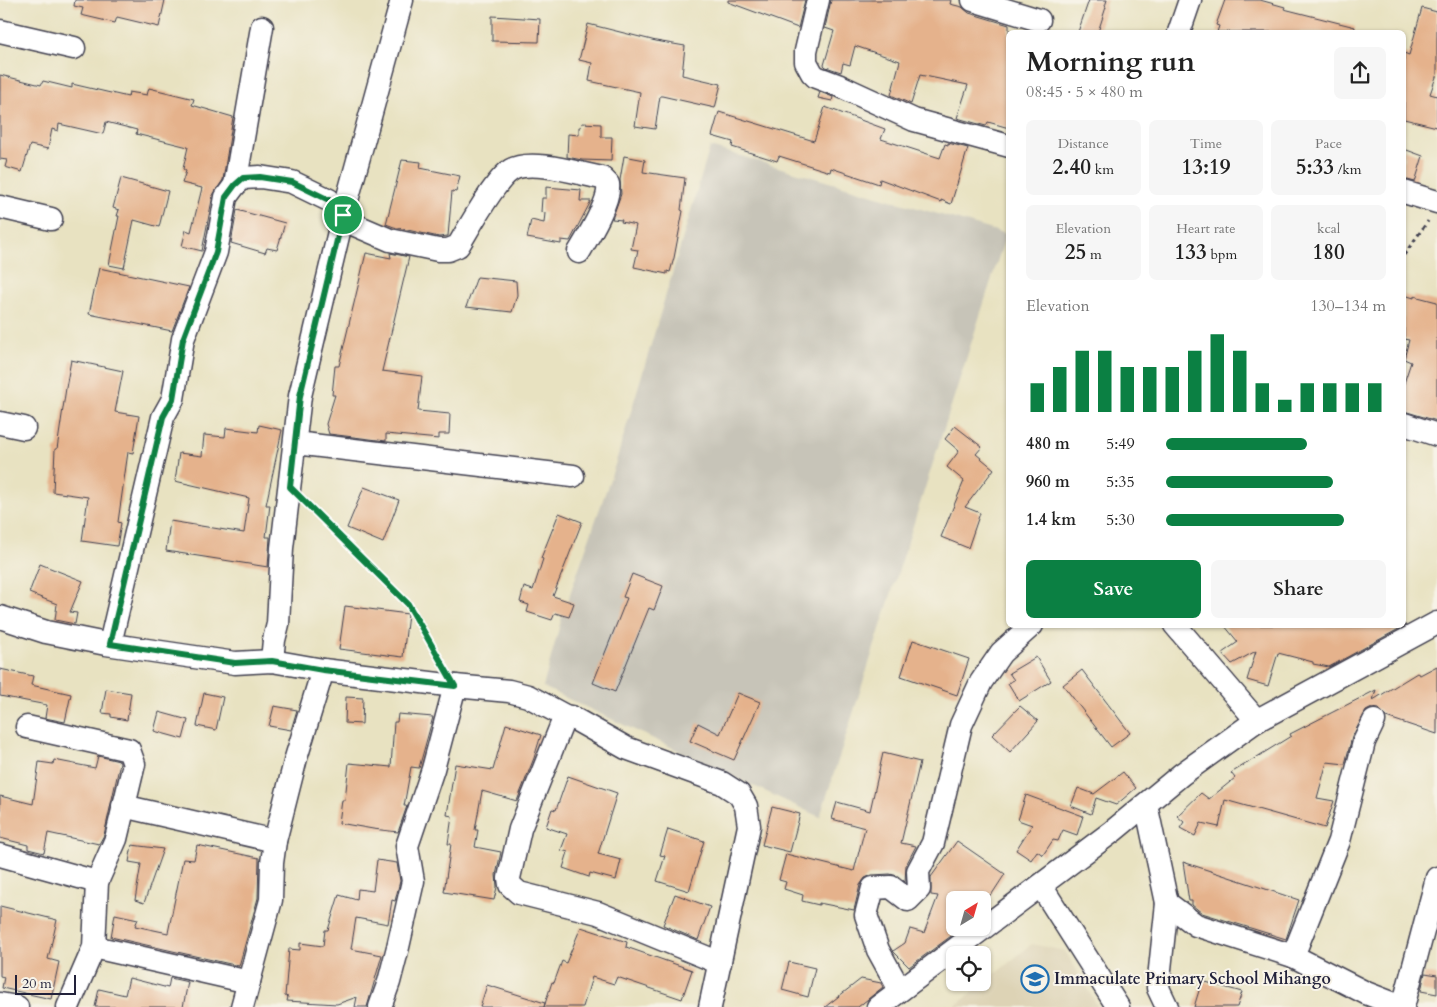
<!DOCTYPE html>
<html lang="en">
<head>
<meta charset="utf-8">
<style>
  :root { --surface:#fff; --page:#f6f6f6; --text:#222; --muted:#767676; --accent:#0b8043 }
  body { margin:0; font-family:Cardo,serif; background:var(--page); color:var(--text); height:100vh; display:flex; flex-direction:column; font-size:19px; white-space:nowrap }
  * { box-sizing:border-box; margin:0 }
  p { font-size:16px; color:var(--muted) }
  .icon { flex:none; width:28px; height:28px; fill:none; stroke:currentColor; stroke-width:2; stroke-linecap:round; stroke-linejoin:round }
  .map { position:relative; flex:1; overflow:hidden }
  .sheet { position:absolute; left:1006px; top:30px; width:400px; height:598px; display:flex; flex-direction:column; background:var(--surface); border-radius:8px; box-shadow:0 1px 4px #0004 }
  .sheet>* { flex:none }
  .needle { width:32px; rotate:37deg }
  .tools { position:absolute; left:946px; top:891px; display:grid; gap:10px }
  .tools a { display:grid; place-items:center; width:45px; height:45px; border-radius:8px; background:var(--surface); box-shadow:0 1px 4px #0004; font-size:25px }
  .scale { position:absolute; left:15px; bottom:12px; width:61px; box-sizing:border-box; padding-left:5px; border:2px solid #22223b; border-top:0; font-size:14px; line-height:18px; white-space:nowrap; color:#22223b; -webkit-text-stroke:4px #f7f3e8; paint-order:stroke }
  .pin { position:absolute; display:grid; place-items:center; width:42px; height:42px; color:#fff; margin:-21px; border:2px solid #fff; border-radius:50%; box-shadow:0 1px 5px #0007 }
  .round { display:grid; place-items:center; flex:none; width:52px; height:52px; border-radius:8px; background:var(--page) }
  .overview { display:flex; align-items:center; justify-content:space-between; height:85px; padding:0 20px }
  h1 { font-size:28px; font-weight:700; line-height:38px }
  .figures { display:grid; grid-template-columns:repeat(3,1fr); gap:8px; height:85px; padding:5px 20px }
  .figures div { display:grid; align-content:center; border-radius:8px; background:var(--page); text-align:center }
  .figures b { font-size:21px; font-weight:700 }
  .figures small { font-size:14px; font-weight:400 }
  .figures p { font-size:14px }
  .chart { height:140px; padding:10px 20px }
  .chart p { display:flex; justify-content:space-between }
  .chart svg { width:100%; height:90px; margin-top:5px; stroke:var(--accent); stroke-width:6 }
  .button { display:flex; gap:10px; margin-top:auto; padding:10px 20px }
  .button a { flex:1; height:58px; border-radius:8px; background:var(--accent); color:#fff; font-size:20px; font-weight:700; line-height:58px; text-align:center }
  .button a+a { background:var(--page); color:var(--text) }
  ul { padding:0 20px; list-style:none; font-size:16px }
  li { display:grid; grid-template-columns:80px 60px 1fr; align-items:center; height:38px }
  li i { height:12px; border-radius:6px; background:var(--accent) }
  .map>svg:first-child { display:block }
  .built { fill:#ddd3b5 }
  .industrial { fill:#c7c4b8 }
  .building { fill:#e5b28c }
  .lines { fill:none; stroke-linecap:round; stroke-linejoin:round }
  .minor-casing { stroke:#403f4f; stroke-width:25 }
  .path { stroke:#403f4f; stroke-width:3; stroke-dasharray:4 4; stroke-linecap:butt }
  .minor { stroke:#fff; stroke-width:22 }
  .route-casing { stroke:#fff; stroke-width:10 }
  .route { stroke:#0b8043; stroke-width:6 }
  .labels { text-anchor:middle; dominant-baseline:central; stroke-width:4; stroke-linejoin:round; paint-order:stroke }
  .poi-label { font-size:16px; font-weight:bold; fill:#22223b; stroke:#f7f3e8; text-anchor:start }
</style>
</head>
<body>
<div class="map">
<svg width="1437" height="1007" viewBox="0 0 1437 1007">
  <rect width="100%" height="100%" fill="#f7f3e8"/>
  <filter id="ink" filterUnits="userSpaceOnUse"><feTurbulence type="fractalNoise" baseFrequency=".02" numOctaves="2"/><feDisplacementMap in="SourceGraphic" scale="10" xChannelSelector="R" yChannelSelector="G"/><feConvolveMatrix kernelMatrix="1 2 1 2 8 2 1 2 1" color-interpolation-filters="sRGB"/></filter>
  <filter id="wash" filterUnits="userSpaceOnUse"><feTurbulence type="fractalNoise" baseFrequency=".0096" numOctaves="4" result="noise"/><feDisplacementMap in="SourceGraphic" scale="20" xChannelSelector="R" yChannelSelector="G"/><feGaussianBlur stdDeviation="1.12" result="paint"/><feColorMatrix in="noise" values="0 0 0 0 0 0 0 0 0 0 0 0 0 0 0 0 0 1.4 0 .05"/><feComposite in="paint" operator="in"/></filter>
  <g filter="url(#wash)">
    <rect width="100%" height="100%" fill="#e8e2c1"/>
    <!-- built -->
    <polygon class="built" points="1032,944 1065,951 1098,1007 954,1007"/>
    <!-- industrial -->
    <polygon class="industrial" points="710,147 1006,234 820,817 543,687 562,617 615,465"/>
    <g id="blocks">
      <!-- building -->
      <g class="building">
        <polygon points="75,0 165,0 159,27 117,17 115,23 81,15 83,8 74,6"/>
        <polygon points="728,0 805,0 798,28 728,2"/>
        <polygon points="831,0 951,0 950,4 962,7 969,13 1009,25 1009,128 988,122 986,126 957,118 968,85 920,75 911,104 891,95 900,61 855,46 850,65 843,63 841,72 826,67 824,65 834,31 825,28"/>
        <polygon points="1089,0 1107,0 1105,6 1106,7 1098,32 1078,32"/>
        <polygon points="1225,0 1260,0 1285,7 1284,9 1355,27 1354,32 1217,32 1219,26 1216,25"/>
        <polygon points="1422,8 1437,12 1437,74 1430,94 1437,96 1437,127 1404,119 1404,53 1409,55"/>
        <polygon points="492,16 540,19 539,42 492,41"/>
        <polygon points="588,24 656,41 685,46 682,75 721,84 715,108 662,96 660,96 655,129 635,126 640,92 589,81 592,63 579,60"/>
        <polygon points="0,75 41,85 43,81 72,88 72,84 128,97 129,92 147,95 149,88 194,99 192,105 233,117 223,180 213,195 202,251 182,246 186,230 191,232 202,188 182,183 186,171 183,169 188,147 136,134 137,130 106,122 103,134 59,124 58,131 52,129 48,149 30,145 22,172 5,167 7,160 0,159"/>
        <polygon points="820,92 833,97 832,101 818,98"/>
        <polygon points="825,107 885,129 881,139 940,158 945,144 948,145 948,143 968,148 951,204 941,200 941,202 880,179 879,184 831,168 830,172 779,156 777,161 732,147 733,142 712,136 719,112 814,141"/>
        <polygon points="582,123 601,124 601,137 612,137 611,161 582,160 567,157 568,134 579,135 579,127 581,127"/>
        <polygon points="1404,149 1423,156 1415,182 1404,179"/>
        <polygon points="624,156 645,160 643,172 685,178 681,210 683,211 674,258 670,272 667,271 667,274 634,267 638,250 631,249 636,225 621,222 622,220 612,219 621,194 620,180"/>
        <polygon points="402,160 421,162 420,168 460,176 456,192 452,191 448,236 439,237 394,227 386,224"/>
        <polygon points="121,178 168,191 159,227 134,220 124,268 109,265 119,216 117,216 119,210 113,208"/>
        <polygon points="546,187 581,190 580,201 591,201 570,241 561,240 561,244 527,238 531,220 544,223 545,213 541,212 542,198 546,198"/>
        <polygon points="237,210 285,223 277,250 267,248 265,253 231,243"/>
        <polygon points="366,253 391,258 390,253 409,257 382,371 422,376 418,411 450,414 449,434 439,434 439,439 386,434 386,441 329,434 326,424 335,395 332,395 335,366 339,366"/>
        <polygon points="99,268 189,287 172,331 89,314"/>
        <polygon points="477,277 516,281 517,295 512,312 466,307"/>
        <polygon points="1404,295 1414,298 1414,296 1437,302 1437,421 1404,411 1404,383 1411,362 1404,359 1409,340 1404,339"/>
        <polygon points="71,360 123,371 115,412 139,416 133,453 128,452 118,522 121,523 117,546 82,541 88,497 53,492 55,449 57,449 66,388"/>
        <polygon points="259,425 282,430 266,505 270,505 266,537 270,537 268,567 166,551 170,521 244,533 249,498 175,481 179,453 202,456 204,435 225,437 226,428 258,432"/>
        <polygon points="955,426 982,447 976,454 994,469 965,507 980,513 968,548 941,537 964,481 947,467 959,451 945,439"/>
        <polygon points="364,487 399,500 383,543 347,528"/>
        <polygon points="559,513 582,522 553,596 574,603 569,617 555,613 552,620 527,612 529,605 520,602 524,587 533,590 543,559 541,558"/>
        <polygon points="40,564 83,581 70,612 77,613 75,624 55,620 57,604 29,593"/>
        <polygon points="632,574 663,586 654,610 649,608 615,692 593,683 627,598 623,597"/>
        <polygon points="345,606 408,614 403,657 339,649"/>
        <polygon points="1224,625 1406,625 1329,667 1313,664 1313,662 1278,653 1268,686 1247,680 1256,651 1232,664 1222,653 1238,642"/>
        <polygon points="913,640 969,659 957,695 901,676"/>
        <polygon points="1036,657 1051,681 1019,701 1008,683 1014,680 1009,673"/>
        <polygon points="1437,666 1437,734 1386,717 1379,709 1372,708 1366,711 1352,737 1345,764 1327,762 1317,798 1334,801 1325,828 1225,800 1219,827 1201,823 1195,836 1180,828 1184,822 1177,816 1201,793 1209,799 1235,778 1231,773 1291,736 1290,734 1376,690 1373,700 1417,673 1420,675"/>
        <polygon points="0,669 33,676 31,685 71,694 65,722 45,718 47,705 0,696"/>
        <polygon points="1082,670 1130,733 1111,747 1063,685"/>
        <polygon points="106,689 131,693 127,720 111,717 111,714 102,713"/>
        <polygon points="204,693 223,697 216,730 197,726"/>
        <polygon points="738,693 760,702 734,760 690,741 698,723 720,734"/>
        <polygon points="346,697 363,698 362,724 345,723"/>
        <polygon points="274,706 297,710 291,730 269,726"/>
        <polygon points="1020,706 1038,721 1010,752 992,735"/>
        <polygon points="159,712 188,720 183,739 154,731"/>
        <polygon points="398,714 433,717 419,768 411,767 404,806 407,806 398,832 373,829 339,823 342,800 345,800 349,763 391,767 394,722 397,722"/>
        <polygon points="506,724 541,735 534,758 517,801 482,791 475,830 478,830 475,847 501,852 496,875 497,887 494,900 444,892 451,844 448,844 452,816 447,815 455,764 493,770"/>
        <polygon points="883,753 920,762 901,843 916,846 906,865 905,882 898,876 890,874 872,875 865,878 860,885 854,910 819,903 819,905 802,901 803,895 784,889 786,882 779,880 786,854 854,871 865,828 832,819 837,802 870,811"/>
        <polygon points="98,756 119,761 120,763 104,835 99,844 48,833 44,853 28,849 28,845 0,838 0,796 33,804 39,762 53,764 54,760 95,768"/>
        <polygon points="1123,772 1136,788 1116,805 1096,798 1091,814 1071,806 1078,788 1094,794"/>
        <polygon points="568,776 617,793 598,854 621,860 616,880 590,873 589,877 563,868 568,852 561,850 567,834 546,827 552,809 556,810"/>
        <polygon points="1026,795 1083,816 1077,835 1063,830 1058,841 1053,840 1043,855 1037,851 1031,860 1016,850 1032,825 1018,820"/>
        <polygon points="772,807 800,814 790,852 762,845"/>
        <polygon points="668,829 704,841 689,891 657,881 665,856 660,855"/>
        <polygon points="957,841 1005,874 992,894 991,894 982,905 982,900 955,900 955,928 962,928 909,967 893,951 905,943 910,929 924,933 938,896 931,895 931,877"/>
        <polygon points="132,845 163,849 144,903 135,900 141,864 129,862"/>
        <polygon points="197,845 259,858 258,898 239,966 111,937 115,914 138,919 135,926 168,933 183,859 194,860"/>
        <polygon points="377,860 397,863 400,881 395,901 392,900 388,924 356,918 351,949 382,955 367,1007 355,1007 357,997 337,1004 287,1001 288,997 285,996 289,949 300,950 300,943 323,946 325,930 328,930 339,895 357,900 358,889 373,891"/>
        <polygon points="1183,862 1299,900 1286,939 1202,913 1192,905 1192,901 1189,901"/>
        <polygon points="675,894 710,907 698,940 663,925"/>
        <polygon points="0,906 57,920 48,959 59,962 51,999 2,988 4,977 0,976"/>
        <polygon points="581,927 627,942 626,947 692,970 682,999 617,977 614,984 592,977 583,1007 544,1007 552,982 554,983 562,961 566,963"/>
        <polygon points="789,962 815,968 808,997 782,990"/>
        <polygon points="1425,973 1437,975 1437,994 1421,991"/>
        <polygon points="129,978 168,988 170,978 188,982 183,1007 95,1007 99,989 125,995"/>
        <polygon points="861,979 881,983 883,987 858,1007 825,1007"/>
        <polygon points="1202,981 1242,992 1237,1007 1194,1007"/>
        <polygon points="487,985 545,1003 544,1007 480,1007"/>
      </g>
    </g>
  </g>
  <g filter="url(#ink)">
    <use href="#blocks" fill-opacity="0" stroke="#403f4f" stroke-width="1"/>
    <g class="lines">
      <!-- minor casing -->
      <g class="minor-casing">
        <g id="minor">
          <polyline points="818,0 806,51 806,62 812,73 816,77 840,86 914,120 1009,146"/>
          <polyline points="973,0 1039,20"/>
          <polyline points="0,31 74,48"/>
          <polyline points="1179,32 1190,0"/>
          <polyline points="235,185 262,27"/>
          <polyline points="1404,192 1437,202"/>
          <polyline points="0,207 51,219"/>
          <polyline points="0,423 24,428"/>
          <polyline points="1404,424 1437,435"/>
          <polyline points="295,443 573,476"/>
          <polyline points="0,617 46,632 106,644 235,663 272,661 323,670 455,686"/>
          <polyline points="1175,625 1257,721"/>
          <path d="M 110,644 L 163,417 L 173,399 L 183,339 L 216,252 L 226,197 L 235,185 L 243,178 L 260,177 L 292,182 L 329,200 L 343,215 L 355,225 L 390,240 L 438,250 L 448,250 L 458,246 C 469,228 494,181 511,170 C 531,158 580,174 602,178 L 608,184 C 611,200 588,237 579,252"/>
          <polyline points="272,661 274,640 278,624 282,548 300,396 343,215 402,0"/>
          <polyline points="565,716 520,829 509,878 510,885 519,893 598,913 720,963"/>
          <polyline points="27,727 129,750 134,764 116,839 97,882 94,947 68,1007"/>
          <polyline points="1146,804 1167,903 1196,925 1293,956 1366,993 1402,1007"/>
          <polyline points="123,806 275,841"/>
          <polyline points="0,855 97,882"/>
          <polyline points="1041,886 1118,1007"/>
          <polyline points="94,947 249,982"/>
          <polyline points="1293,956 1339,841 1364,742 1374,721"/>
          <polyline points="900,990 878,950 866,915 873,888 891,887 908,900 919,889 918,871 933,843 961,725 981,682 1001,653 1032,625"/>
          <polyline points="0,1004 17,1007"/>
          <polyline points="242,1007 271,900 272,863 275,841 296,758 323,670"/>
          <polyline points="380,1007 389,982 398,947 413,881 407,846 433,769 455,686 509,691 528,696 565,716 571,717 626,748 722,783 739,794 746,806 749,826 710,1007"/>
          <polyline points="878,1007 1113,831 1182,774 1256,721 1437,623"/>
          <polyline points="1167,1007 1158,988 1167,903"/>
          <polyline points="1403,1007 1437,878"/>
        </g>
      </g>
      <!-- path -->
      <g class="path">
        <polyline points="1404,255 1428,221"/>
        <polyline points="308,506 408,605 443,664"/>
      </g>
      <!-- minor -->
      <use href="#minor" class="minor"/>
    </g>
  </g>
  <g class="lines" filter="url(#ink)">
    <!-- route casing -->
    <g class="route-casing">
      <polygon id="route" points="260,177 292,182 329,200 343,215 300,396 290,487 408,604 455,686 323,670 272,661 235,663 110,644 163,417 173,399 183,339 216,252 226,197 235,185 243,178"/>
    </g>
    <!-- route -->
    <use href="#route" class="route"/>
  </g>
  <!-- icons -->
  <defs>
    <g id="school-ring" transform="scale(1.4375)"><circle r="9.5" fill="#f7f3e8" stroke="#1f6fb2" stroke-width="1.5"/><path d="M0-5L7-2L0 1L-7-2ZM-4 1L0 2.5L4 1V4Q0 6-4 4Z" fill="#1f6fb2"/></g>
  </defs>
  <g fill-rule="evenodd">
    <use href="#school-ring" x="1035" y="979"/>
  </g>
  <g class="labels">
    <!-- poi labels -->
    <g class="poi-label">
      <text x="1054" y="979">Immaculate Primary School Mihango</text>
    </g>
  </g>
</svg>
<div class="tools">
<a><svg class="needle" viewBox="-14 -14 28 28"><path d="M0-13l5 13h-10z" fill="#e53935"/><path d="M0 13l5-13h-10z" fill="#767676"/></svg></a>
<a><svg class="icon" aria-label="locate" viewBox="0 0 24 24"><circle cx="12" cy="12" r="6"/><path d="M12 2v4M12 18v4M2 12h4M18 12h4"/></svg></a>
</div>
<div class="scale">20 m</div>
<div class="pin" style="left:343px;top:215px;background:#1e9e55"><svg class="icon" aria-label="arrive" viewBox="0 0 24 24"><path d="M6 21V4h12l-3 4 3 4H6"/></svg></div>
<section class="sheet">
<div class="overview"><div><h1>Morning run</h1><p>08:45 · 5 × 480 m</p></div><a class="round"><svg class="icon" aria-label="share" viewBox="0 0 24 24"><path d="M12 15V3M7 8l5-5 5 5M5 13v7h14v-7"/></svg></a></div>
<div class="figures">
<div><p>Distance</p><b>2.40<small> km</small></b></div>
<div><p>Time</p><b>13:19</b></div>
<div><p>Pace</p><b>5:33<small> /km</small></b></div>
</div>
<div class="figures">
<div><p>Elevation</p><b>25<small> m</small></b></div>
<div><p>Heart rate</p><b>133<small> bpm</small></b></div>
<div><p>kcal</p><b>180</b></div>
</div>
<div class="chart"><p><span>Elevation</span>130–134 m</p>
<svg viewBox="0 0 160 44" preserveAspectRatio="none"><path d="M5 44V30M15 44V22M25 44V14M35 44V14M45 44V22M55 44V22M65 44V22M75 44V14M85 44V6M95 44V14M105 44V30M115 44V38M125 44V30M135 44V30M145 44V30M155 44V30"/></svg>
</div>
<ul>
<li><b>480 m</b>5:49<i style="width:64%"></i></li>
<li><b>960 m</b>5:35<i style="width:76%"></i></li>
<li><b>1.4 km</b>5:30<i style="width:81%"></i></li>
</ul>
<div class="button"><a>Save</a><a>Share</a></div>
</section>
</div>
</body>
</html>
